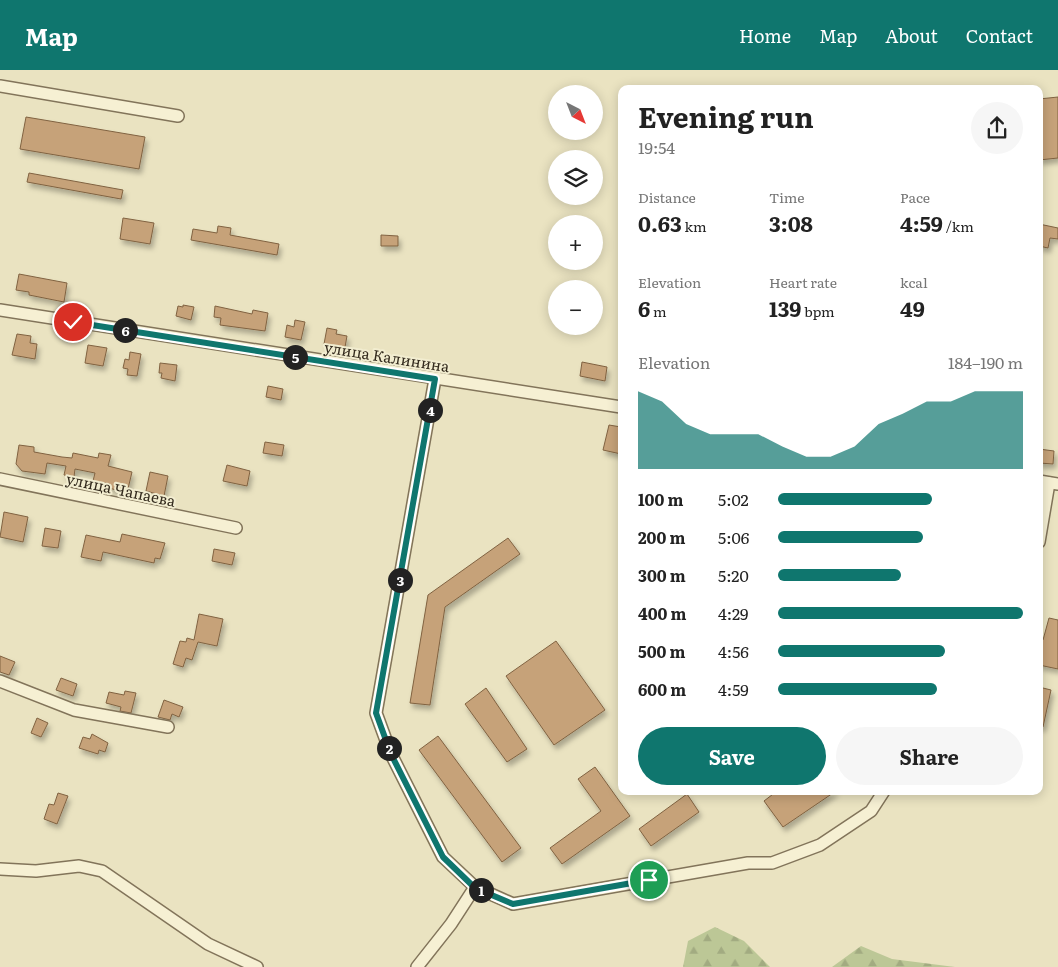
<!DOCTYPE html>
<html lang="en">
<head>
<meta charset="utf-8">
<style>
  :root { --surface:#fff; --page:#f6f6f6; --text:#222; --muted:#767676; --accent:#0f766e }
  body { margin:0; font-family:Literata,serif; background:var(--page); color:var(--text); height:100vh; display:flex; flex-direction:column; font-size:19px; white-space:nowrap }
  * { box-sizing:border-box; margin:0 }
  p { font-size:16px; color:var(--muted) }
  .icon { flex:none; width:28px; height:28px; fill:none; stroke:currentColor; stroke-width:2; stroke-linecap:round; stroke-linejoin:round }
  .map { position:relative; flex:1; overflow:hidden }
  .sheet { position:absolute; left:618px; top:15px; width:425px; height:710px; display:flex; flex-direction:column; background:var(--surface); border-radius:10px; box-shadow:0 2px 12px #0003 }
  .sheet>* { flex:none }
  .needle { width:32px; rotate:138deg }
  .controls { position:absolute; left:548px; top:15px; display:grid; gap:10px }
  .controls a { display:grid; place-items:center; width:55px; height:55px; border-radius:50%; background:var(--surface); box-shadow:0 2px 12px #0003; font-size:25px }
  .pin { position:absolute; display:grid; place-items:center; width:42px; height:42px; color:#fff; margin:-21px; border:2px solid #fff; border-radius:50%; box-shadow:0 1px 5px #0007 }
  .km { position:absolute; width:25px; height:25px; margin:-12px; border-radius:50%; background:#222; color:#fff; font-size:14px; line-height:25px; text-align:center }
  .round { display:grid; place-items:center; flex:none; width:52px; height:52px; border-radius:26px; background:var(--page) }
  .head { display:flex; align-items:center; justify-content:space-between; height:85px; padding:0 20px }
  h1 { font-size:28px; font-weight:700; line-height:38px }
  .figures { display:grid; grid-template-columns:repeat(3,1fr); gap:8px; height:85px; padding:5px 20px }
  .figures div { display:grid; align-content:center }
  .figures b { font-size:21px; font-weight:700 }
  .figures small { font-size:14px; font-weight:400 }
  .figures p { font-size:14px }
  .chart { height:140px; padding:10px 20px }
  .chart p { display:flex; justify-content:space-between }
  .chart svg { width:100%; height:90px; margin-top:5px; fill:var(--accent); opacity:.7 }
  .cta { display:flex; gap:10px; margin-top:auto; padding:10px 20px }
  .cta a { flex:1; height:58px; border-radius:30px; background:var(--accent); color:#fff; font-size:20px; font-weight:700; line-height:58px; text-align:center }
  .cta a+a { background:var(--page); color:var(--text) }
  ul { padding:0 20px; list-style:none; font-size:16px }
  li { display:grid; grid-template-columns:80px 60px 1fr; align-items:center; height:38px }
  li i { height:12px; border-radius:6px; background:var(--accent) }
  header { display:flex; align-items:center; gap:30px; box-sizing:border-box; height:70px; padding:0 25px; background:var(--accent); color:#fff }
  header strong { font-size:24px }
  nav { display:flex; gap:28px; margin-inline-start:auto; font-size:18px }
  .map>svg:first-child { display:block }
  .forest { fill:url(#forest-firs) }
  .building { fill:#c6a279; stroke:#806241; filter:url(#shadow) }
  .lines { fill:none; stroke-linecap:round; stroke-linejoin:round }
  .minor-casing { stroke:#82745a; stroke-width:14 }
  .minor { stroke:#f6f0d3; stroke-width:11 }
  .route-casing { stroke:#fff; stroke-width:10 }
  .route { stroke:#0f766e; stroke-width:6 }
  .labels { text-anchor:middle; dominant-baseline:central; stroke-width:4; stroke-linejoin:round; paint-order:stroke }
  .street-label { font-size:15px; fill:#332a1d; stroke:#f2edd0 }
</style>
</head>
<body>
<header>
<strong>Map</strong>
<nav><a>Home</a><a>Map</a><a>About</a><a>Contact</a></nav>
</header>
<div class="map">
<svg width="1058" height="897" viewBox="0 0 1058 897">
  <defs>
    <pattern id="forest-firs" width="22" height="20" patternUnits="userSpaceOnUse" patternTransform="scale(1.25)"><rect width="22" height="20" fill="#bcc796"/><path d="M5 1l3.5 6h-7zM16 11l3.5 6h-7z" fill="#a2ab81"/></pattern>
    <filter id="shadow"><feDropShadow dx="2.5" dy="4.5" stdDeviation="2.5" flood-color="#0004"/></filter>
  </defs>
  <rect width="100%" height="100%" fill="#eae3c1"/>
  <!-- forest -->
  <g class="forest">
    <polygon points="715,857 744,871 770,897 683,897 688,871"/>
    <polygon points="861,876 892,889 955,897 832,897"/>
  </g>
  <!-- building -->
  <g class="building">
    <polygon points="1058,27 1058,88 1039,90 1039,29"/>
    <polygon points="26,47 145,67 139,99 20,79"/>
    <polygon points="29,103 123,120 121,129 27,112"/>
    <polygon points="123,148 154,153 150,174 120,169"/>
    <polygon points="1039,154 1058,158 1058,169 1050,168 1048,178 1039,176"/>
    <polygon points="218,156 231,158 230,165 279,174 277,185 191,170 193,159 217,163"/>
    <polygon points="381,165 398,166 398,176 381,176"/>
    <polygon points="19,204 67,213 64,232 29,225 29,222 16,220"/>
    <polygon points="183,235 194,237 191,250 176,246 178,236 183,237"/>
    <polygon points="215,236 252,244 253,240 268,243 265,261 220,255 221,248 214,247"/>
    <polygon points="295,250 305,252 301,270 285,267 287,255 294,257"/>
    <polygon points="327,258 337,260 336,264 347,266 345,277 324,274"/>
    <polygon points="17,264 31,266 30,273 37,274 35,289 12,285"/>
    <polygon points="88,275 107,278 103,296 85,293"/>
    <polygon points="130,282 141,284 137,306 127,305 128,299 123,298 125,289 129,290"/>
    <polygon points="582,292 607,297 605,311 580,306"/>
    <polygon points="160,293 177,295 175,311 161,308 162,303 159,303"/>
    <polygon points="268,316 283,319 281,330 266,327"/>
    <polygon points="609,355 621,357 621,384 603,380"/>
    <polygon points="265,372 284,375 282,386 263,383"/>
    <polygon points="19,375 34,377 34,382 62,387 72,388 73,383 98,388 99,383 111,385 108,396 132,402 127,423 109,418 110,414 93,411 95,403 75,399 74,407 64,405 66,396 47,393 45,404 22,401 16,394"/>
    <polygon points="1039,379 1054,381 1053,394 1039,393"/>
    <polygon points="227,395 250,401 247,416 223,411"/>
    <polygon points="150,402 168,406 164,426 146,421"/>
    <polygon points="4,442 28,447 23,472 0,467"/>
    <polygon points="45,458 61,461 58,478 42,476"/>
    <polygon points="122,464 165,473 160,489 155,488 154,493 103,482 101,491 81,487 86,465 120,472"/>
    <polygon points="508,468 520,484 445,537 430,635 410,633 428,525"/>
    <polygon points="214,479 235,483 232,495 212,491"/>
    <polygon points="199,544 223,549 217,576 198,572 192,590 186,588 183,597 173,594 180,571 186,572 187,568 194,570"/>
    <polygon points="1049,548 1058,550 1058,599 1039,595 1039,569 1043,570"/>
    <polygon points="556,571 605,640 554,675 506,606"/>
    <polygon points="0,586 15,592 9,605 0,602"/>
    <polygon points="61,608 77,614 73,626 56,620"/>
    <polygon points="1039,617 1051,620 1043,657 1039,657"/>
    <polygon points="486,618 527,679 507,692 465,634"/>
    <polygon points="125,621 136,623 131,643 120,641 121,637 106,633 109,622 124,625"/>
    <polygon points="164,630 183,637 179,647 172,644 170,650 158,647"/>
    <polygon points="37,648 48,653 41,667 31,663"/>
    <polygon points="92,664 108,673 105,682 99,680 98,684 79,678 83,667 90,669"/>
    <polygon points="438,666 521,778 502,792 419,680"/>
    <polygon points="595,697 630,746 562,794 550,778 601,741 578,709"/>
    <polygon points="777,721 836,721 783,757 764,731"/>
    <polygon points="58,723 68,726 57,754 44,749 49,734 54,735"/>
    <polygon points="687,724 699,742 651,776 639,759"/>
  </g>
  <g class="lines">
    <!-- minor casing -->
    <g class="minor-casing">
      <g id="minor">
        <polyline points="0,16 178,46"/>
        <polyline points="0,240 621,337"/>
        <polyline points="435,309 376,643 391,684 443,787 475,817 513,834 748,793 772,793 820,775 871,741 884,721"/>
        <polyline points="0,409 236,458"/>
        <polyline points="1039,411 1058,414"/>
        <polyline points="1039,472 1049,413"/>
        <polyline points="0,611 74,640 168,657"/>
        <polyline points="0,799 36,801 79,796 102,801 208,874 257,897"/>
        <polyline points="417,897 451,854 475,817"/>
      </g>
    </g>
    <!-- minor -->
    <use href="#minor" class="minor"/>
  </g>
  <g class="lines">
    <!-- route casing -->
    <g class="route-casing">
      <polyline id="route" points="73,252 435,309 376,643 391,684 443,787 475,818 513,834 649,810"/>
    </g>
    <!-- route -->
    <use href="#route" class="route"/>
  </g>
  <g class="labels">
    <!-- street labels -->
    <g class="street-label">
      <text transform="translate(387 286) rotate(9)">улица Калинина</text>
      <text transform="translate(121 419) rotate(12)">улица Чапаева</text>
    </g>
  </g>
</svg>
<div class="controls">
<a><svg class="needle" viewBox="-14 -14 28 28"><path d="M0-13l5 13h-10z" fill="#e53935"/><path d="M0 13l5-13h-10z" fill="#767676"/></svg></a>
<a><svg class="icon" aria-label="layers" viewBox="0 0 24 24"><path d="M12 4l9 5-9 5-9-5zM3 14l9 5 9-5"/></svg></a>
<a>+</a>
<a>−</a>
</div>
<div class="pin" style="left:649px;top:810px;background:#1e9e55"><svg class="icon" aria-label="arrive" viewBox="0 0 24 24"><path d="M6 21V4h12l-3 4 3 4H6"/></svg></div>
<div class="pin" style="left:73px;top:252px;background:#d93025"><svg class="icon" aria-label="check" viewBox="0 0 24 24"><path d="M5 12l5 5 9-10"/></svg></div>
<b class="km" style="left:481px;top:820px">1</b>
<b class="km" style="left:389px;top:678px">2</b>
<b class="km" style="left:400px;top:510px">3</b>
<b class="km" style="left:430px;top:340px">4</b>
<b class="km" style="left:295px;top:287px">5</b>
<b class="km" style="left:125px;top:260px">6</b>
<section class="sheet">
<div class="head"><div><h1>Evening run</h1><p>19:54</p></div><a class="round"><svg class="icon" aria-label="share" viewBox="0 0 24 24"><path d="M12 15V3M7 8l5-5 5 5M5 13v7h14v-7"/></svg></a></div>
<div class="figures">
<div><p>Distance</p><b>0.63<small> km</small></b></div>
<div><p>Time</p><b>3:08</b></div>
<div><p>Pace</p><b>4:59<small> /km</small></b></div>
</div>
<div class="figures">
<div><p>Elevation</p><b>6<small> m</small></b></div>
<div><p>Heart rate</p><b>139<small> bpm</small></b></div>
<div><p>kcal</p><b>49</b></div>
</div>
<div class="chart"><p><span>Elevation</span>184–190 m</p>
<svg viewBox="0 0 160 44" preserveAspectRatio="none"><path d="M0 44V6L10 11L20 22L30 27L40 27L50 27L60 33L70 38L80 38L90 33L100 22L110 17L120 11L130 11L140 6L150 6L160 6V44z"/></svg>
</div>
<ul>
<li><b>100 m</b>5:02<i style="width:63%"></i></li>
<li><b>200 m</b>5:06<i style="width:59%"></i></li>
<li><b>300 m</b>5:20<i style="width:50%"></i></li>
<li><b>400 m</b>4:29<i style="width:100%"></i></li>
<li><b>500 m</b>4:56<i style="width:68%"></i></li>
<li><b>600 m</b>4:59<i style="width:65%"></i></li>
</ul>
<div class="cta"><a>Save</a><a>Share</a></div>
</section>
</div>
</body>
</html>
